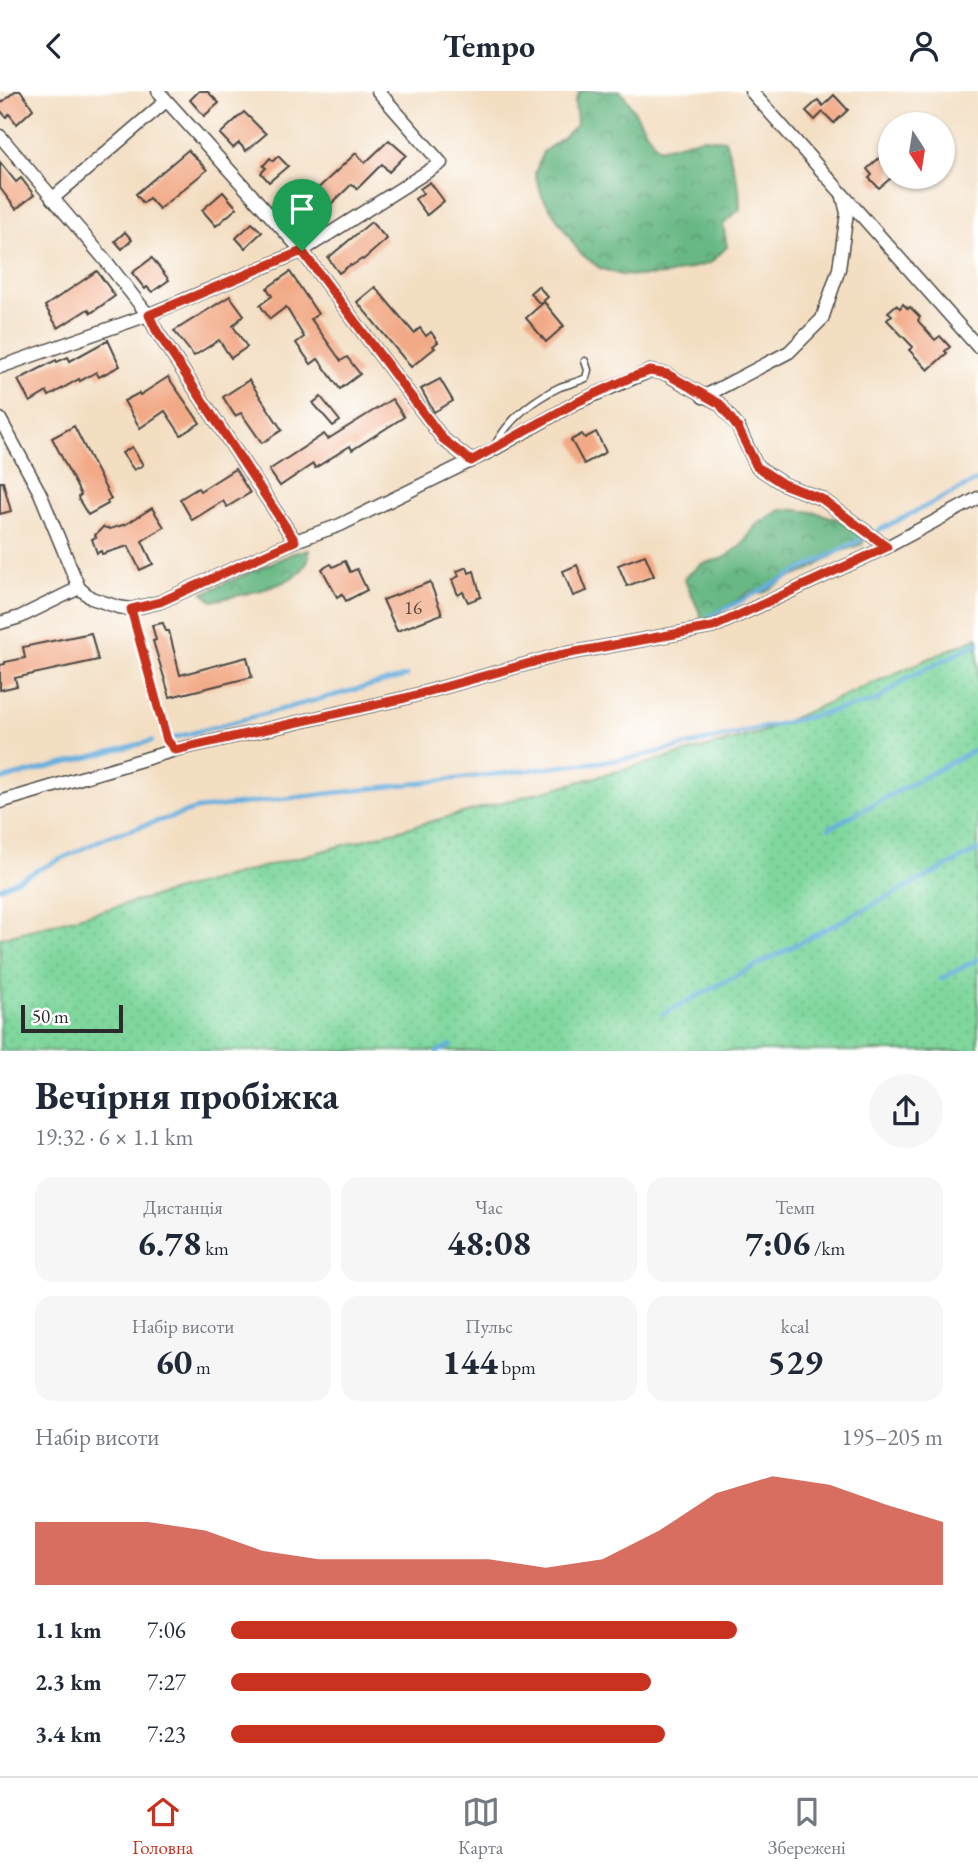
<!DOCTYPE html>
<html lang="uk">
<head>
<meta charset="utf-8">
<style>
  :root { --surface:#fff; --page:#f6f6f7; --text:#1f2937; --muted:#747a83; --line:#e0e1e3; --accent:#c8321e }
  body { margin:0; font-family:"EB Garamond",serif; background:var(--page); color:var(--text); height:100vh; display:flex; flex-direction:column; font-size:26px; white-space:nowrap }
  * { box-sizing:border-box; margin:0 }
  p { font-size:23px; color:var(--muted) }
  .icon { flex:none; width:38px; height:38px; fill:none; stroke:currentColor; stroke-width:2; stroke-linecap:round; stroke-linejoin:round }
  .map { position:relative; height:960px; overflow:hidden }
  .side { display:flex; flex-direction:column; background:var(--surface); flex:1 }
  .side>* { flex:none }
  .needle { width:46px; rotate:168deg }
  .controls { position:absolute; left:878px; top:21px; display:grid; gap:14px }
  .controls a { display:grid; place-items:center; width:77px; height:77px; border-radius:50%; background:var(--surface); box-shadow:0 2px 5px #0004; font-size:35px }
  .scale { position:absolute; left:21px; bottom:18px; width:102px; box-sizing:border-box; padding-left:7px; border:4px solid #2b2b2b; border-top:0; font-size:19px; line-height:24px; white-space:nowrap; color:#2b2b2b; -webkit-text-stroke:5px #fff; paint-order:stroke }
  .pin { position:absolute; display:grid; place-items:center; width:60px; height:60px; color:#fff; margin:-72px -30px; border-radius:50% 50% 50% 0; rotate:-45deg; box-shadow:0 0 7px #0007 }
  .pin .icon { rotate:45deg }
  .round { display:grid; place-items:center; flex:none; width:74px; height:74px; border-radius:37px; background:var(--page) }
  .head { display:flex; align-items:center; justify-content:space-between; height:119px; padding:0 35px }
  h1 { font-size:38px; font-weight:700; line-height:52px }
  .stats { display:grid; grid-template-columns:repeat(3,1fr); gap:10px; height:119px; padding:7px 35px }
  .stats div { display:grid; align-content:center; border-radius:18px; background:var(--page); text-align:center }
  .stats b { font-size:35px; font-weight:700 }
  .stats small { font-size:19px; font-weight:400 }
  .stats p { font-size:19px }
  .chart { height:196px; padding:14px 35px }
  .chart p { display:flex; justify-content:space-between }
  .chart svg { width:100%; height:126px; margin-top:7px; fill:var(--accent); opacity:.7 }
  ul { padding:0 35px; list-style:none; font-size:23px }
  li { display:grid; grid-template-columns:112px 84px 1fr; align-items:center; height:52px }
  li i { height:18px; border-radius:9px; background:var(--accent) }
  header { display:flex; justify-content:space-between; align-items:center; height:91px; padding:0 35px; background:var(--surface); font-size:32px; font-weight:700 }
  .menu { display:flex; justify-content:space-around; align-items:center; height:98px; border-top:2px solid var(--line); background:var(--surface); font-size:19px; color:var(--muted) }
  .menu a { display:grid; justify-items:center; gap:4px }
  .menu .active { color:var(--accent) }
  .map>svg:first-child { display:block }
  .forest { fill:url(#forest-crowns); stroke:#497258; stroke-width:2 }
  .park { fill:url(#park-dots); stroke:#558164; stroke-width:2 }
  .lines { fill:none; stroke-linecap:round; stroke-linejoin:round }
  .stream { stroke:#66afde; stroke-width:4.5 }
  .building { fill:#f2a985 }
  .service-casing { stroke:#494642; stroke-width:9 }
  .minor-casing { stroke:#494642; stroke-width:15 }
  .service { stroke:#fff; stroke-width:6 }
  .minor { stroke:#fff; stroke-width:12 }
  .route-casing { stroke:#fff; stroke-width:14 }
  .route { stroke:#c8321e; stroke-width:9 }
  .labels { text-anchor:middle; dominant-baseline:central; stroke-width:7; stroke-linejoin:round; paint-order:stroke }
  .number-label { font-size:19px; fill:#5d4a42 }
</style>
</head>
<body>
<header><svg class="icon" aria-label="back" viewBox="0 0 24 24"><path d="M15 5l-7 7 7 7"/></svg>Tempo<svg class="icon" aria-label="person" viewBox="0 0 24 24"><circle cx="12" cy="8" r="4"/><path d="M4 21q1-7 8-7t8 7"/></svg></header>
<div class="map">
<svg width="978" height="961" viewBox="0 0 978 961">
  <defs>
    <pattern id="forest-crowns" width="20" height="18" patternUnits="userSpaceOnUse" patternTransform="scale(1.75)"><rect width="20" height="18" fill="#67b884"/><path d="M2 6a3 3 0 1 1 6 0M12 15a3 3 0 1 1 6 0" fill="none" stroke="#55966c"/></pattern>
    <pattern id="park-dots" width="8" height="8" patternUnits="userSpaceOnUse" patternTransform="scale(1.75)"><rect width="8" height="8" fill="#7fd79d"/><path d="M2 2h.1M6 6h.1" fill="none" stroke="#6eb987" stroke-width="1.8" stroke-linecap="round"/></pattern>
  </defs>
  <rect width="100%" height="100%" fill="#fff"/>
  <filter id="ink" filterUnits="userSpaceOnUse"><feTurbulence type="fractalNoise" baseFrequency=".0143" numOctaves="2"/><feDisplacementMap in="SourceGraphic" scale="14" xChannelSelector="R" yChannelSelector="G"/><feConvolveMatrix kernelMatrix="1 2 1 2 8 2 1 2 1" color-interpolation-filters="sRGB"/></filter>
  <filter id="wash" filterUnits="userSpaceOnUse"><feTurbulence type="fractalNoise" baseFrequency=".00686" numOctaves="4" result="noise"/><feDisplacementMap in="SourceGraphic" scale="28" xChannelSelector="R" yChannelSelector="G"/><feGaussianBlur stdDeviation="1.57" result="paint"/><feColorMatrix in="noise" values="0 0 0 0 0 0 0 0 0 0 0 0 0 0 0 0 0 1.4 0 .05"/><feComposite in="paint" operator="in"/></filter>
  <g filter="url(#wash)">
    <rect width="100%" height="100%" fill="#f3dec2"/>
    <!-- forest -->
    <g class="forest">
      <path d="M 580,0 L 620,0 C 636,18 643,40 659,58 L 703,47 L 725,49 L 739,96 L 740,118 L 723,133 L 727,156 L 710,172 L 666,184 L 644,185 L 621,184 L 600,177 L 580,162 L 542,105 L 535,83 L 543,61 L 561,48 L 577,33 L 575,11 Z"/>
      <path d="M 782,418 C 810,419 844,425 863,446 L 863,453 L 839,461 L 808,480 L 786,488 L 763,502 L 751,500 L 704,531 L 684,487 L 702,473 L 724,467 L 742,454 L 756,434 Z"/>
      <path d="M 309,459 C 313,495 238,504 212,510 L 203,502 L 296,461 Z"/>
    </g>
    <!-- park -->
    <polygon class="park" points="978,546 978,960 0,960 0,847 759,642"/>
    <g class="lines">
      <!-- stream -->
      <g class="stream">
        <polyline points="877,440 978,389"/>
        <polyline points="709,526 864,447"/>
        <polyline points="173,647 407,585"/>
        <polyline points="0,689 152,650"/>
        <polyline points="829,737 978,657"/>
        <polyline points="0,797 107,746 197,718 633,667 876,610 906,588 978,552"/>
        <polyline points="941,888 978,868"/>
        <polyline points="663,923 978,759"/>
        <polyline points="437,961 451,954"/>
      </g>
    </g>
    <g id="blocks">
      <!-- building -->
      <g class="building">
        <polygon points="15,0 21,0 33,18 17,33 9,23 6,26 0,19 0,13"/>
        <polygon points="199,0 207,0 219,12 204,25 190,9"/>
        <polygon points="834,4 848,19 834,32 823,21 815,29 806,20 818,9 823,15"/>
        <polygon points="244,21 266,43 246,60 239,52 233,57 220,43"/>
        <polygon points="389,49 406,64 389,81 382,73 357,98 352,93 327,117 312,103 356,62 365,72"/>
        <polygon points="891,56 891,87 879,97 869,87 872,84 867,78"/>
        <polygon points="188,59 207,79 159,118 149,107 143,112 136,103"/>
        <polygon points="278,65 288,75 269,91 261,82 266,77 263,75 270,67 273,70"/>
        <polygon points="0,71 16,91 21,87 34,104 16,118 0,97"/>
        <polygon points="430,91 444,110 427,124 415,108 423,102 420,98"/>
        <polygon points="223,101 237,117 216,135 202,119"/>
        <polygon points="371,131 387,148 363,169 362,168 351,175 350,174 339,182 328,167"/>
        <polygon points="252,132 262,141 245,157 236,147"/>
        <polygon points="125,141 132,149 122,158 115,150"/>
        <polygon points="152,167 169,189 152,201 147,196 145,198 132,182"/>
        <polygon points="97,180 115,205 91,222 88,218 58,237 45,215"/>
        <polygon points="290,181 318,223 311,228 341,270 347,266 360,283 340,298 318,268 311,273 296,252 304,246 286,216 270,228 260,214 272,205 267,197"/>
        <polygon points="538,195 548,206 540,213 530,202"/>
        <polygon points="375,196 414,242 420,237 426,245 431,241 438,251 433,255 435,257 411,276 357,211"/>
        <polygon points="230,205 244,224 233,235 247,256 231,267 219,249 194,265 174,240"/>
        <polygon points="544,211 564,235 546,251 526,227"/>
        <polygon points="903,213 908,218 910,216 920,226 918,229 919,231 935,249 940,245 950,256 945,260 947,262 928,279 909,259 913,256 887,229 892,224 888,221 896,214 900,217"/>
        <polygon points="108,249 120,275 99,286 96,281 80,290 79,288 49,305 47,301 30,311 18,289 56,269 57,271 68,266 70,270"/>
        <polygon points="168,286 200,332 181,344 165,320 140,337 124,310 139,302 140,304"/>
        <polygon points="440,288 453,310 434,321 421,298"/>
        <polygon points="249,289 282,339 262,352 241,322 235,325 223,306"/>
        <polygon points="321,306 340,330 333,335 313,312"/>
        <polygon points="392,308 404,326 352,359 350,355 315,377 313,373 280,395 269,379 324,343 328,348"/>
        <polygon points="74,335 111,408 107,410 108,413 88,424 79,409 78,406 81,404 52,347"/>
        <polygon points="596,341 606,361 584,373 571,349 582,343 585,347"/>
        <polygon points="132,356 143,374 134,379 122,362"/>
        <polygon points="235,378 250,402 227,416 223,410 192,429 180,408 198,397 200,400"/>
        <polygon points="0,391 3,391 11,420 0,423"/>
        <polygon points="152,417 164,436 142,450 153,473 140,479 128,455 102,463 101,460 97,462 92,448 96,446 95,444 103,436 110,438 126,433"/>
        <polygon points="645,464 654,485 627,495 618,474"/>
        <polygon points="345,470 350,481 357,478 367,499 346,510 342,503 337,506 322,478 331,473 333,476"/>
        <polygon points="577,474 587,500 573,505 563,480"/>
        <polygon points="467,476 469,482 474,480 481,506 468,511 463,501 458,504 452,489 459,485 457,480"/>
        <polygon points="430,491 442,523 397,540 383,509"/>
        <polygon points="163,532 166,540 169,540 180,584 247,566 252,586 170,606 153,550 156,549 152,534"/>
        <polygon points="91,542 98,569 15,587 17,595 0,599 0,574 5,573 5,571 25,567 23,556"/>
      </g>
    </g>
  </g>
  <g filter="url(#ink)">
    <use href="#blocks" fill-opacity="0" stroke="#494642" stroke-width="2"/>
    <g class="lines">
      <!-- service casing -->
      <g class="service-casing">
        <g id="service">
          <path d="M 495,354 C 510,327 532,309 560,296 C 568,293 578,291 586,287 L 588,279 L 585,270"/>
          <polyline points="131,518 167,649 175,659"/>
        </g>
      </g>
      <!-- minor casing -->
      <g class="minor-casing">
        <g id="minor">
          <polyline points="158,0 302,160 443,348 471,370"/>
          <polyline points="751,0 978,256"/>
          <polyline points="0,45 106,170 148,224 156,239 295,450"/>
          <polyline points="52,108 166,10"/>
          <polyline points="0,276 148,224 302,160 441,72 378,0"/>
          <polyline points="703,306 789,261 822,228 839,178 847,122 843,106"/>
          <polyline points="0,328 40,402 79,497 91,507 118,516 131,518 160,511 295,450 340,434 491,360 575,312 650,280 666,283 720,313 738,336 757,376 783,393 822,408 887,456"/>
          <polyline points="0,532 20,526 79,497"/>
          <polyline points="0,711 175,659 405,607 559,564 713,536 887,456 978,407"/>
        </g>
      </g>
      <!-- service -->
      <use href="#service" class="service"/>
      <!-- minor -->
      <use href="#minor" class="minor"/>
    </g>
  </g>
  <g class="lines" filter="url(#ink)">
    <!-- route casing -->
    <g class="route-casing">
      <polygon id="route" points="302,160 443,348 471,370 575,312 632,286 650,280 667,283 720,313 738,337 757,376 783,393 822,408 887,456 713,536 559,564 405,607 175,659 167,649 131,518 160,511 295,450 156,239 149,224"/>
    </g>
    <!-- route -->
    <use href="#route" class="route"/>
  </g>
  <g class="labels">
    <!-- number labels -->
    <g class="number-label">
      <text x="413" y="516">16</text>
    </g>
  </g>
</svg>
<div class="controls">
<a><svg class="needle" viewBox="-14 -14 28 28"><path d="M0-13l5 13h-10z" fill="#e53935"/><path d="M0 13l5-13h-10z" fill="#747a83"/></svg></a>
</div>
<div class="scale">50 m</div>
<div class="pin" style="left:302px;top:160px;background:#1e9e55"><svg class="icon" aria-label="arrive" viewBox="0 0 24 24"><path d="M6 21V4h12l-3 4 3 4H6"/></svg></div>
</div>
<section class="side">
<div class="head"><div><h1>Вечірня пробіжка</h1><p>19:32 · 6 × 1.1 km</p></div><a class="round"><svg class="icon" aria-label="share" viewBox="0 0 24 24"><path d="M12 15V3M7 8l5-5 5 5M5 13v7h14v-7"/></svg></a></div>
<div class="stats">
<div><p>Дистанція</p><b>6.78<small> km</small></b></div>
<div><p>Час</p><b>48:08</b></div>
<div><p>Темп</p><b>7:06<small> /km</small></b></div>
</div>
<div class="stats">
<div><p>Набір висоти</p><b>60<small> m</small></b></div>
<div><p>Пульс</p><b>144<small> bpm</small></b></div>
<div><p>kcal</p><b>529</b></div>
</div>
<div class="chart"><p><span>Набір висоти</span>195–205 m</p>
<svg viewBox="0 0 160 44" preserveAspectRatio="none"><path d="M0 44V22L10 22L20 22L30 25L40 32L50 35L60 35L70 35L80 35L90 38L100 35L110 25L120 12L130 6L140 9L150 16L160 22V44z"/></svg>
</div>
<ul>
<li><b>1.1 km</b>7:06<i style="width:71%"></i></li>
<li><b>2.3 km</b>7:27<i style="width:59%"></i></li>
<li><b>3.4 km</b>7:23<i style="width:61%"></i></li>
</ul>
</section>
<nav class="menu">
<a class="active"><svg class="icon" aria-label="home" viewBox="0 0 24 24"><path d="M3 11l9-7 9 7M6 9v11h12V9"/></svg>Головна</a>
<a><svg class="icon" aria-label="map" viewBox="0 0 24 24"><path d="M3 6l6-2 6 2 6-2v14l-6 2-6-2-6 2zM9 4v14M15 6v14"/></svg>Карта</a>
<a><svg class="icon" aria-label="saved" viewBox="0 0 24 24"><path d="M7 4h10v16l-5-4-5 4z"/></svg>Збережені</a>
</nav>
</body>
</html>
